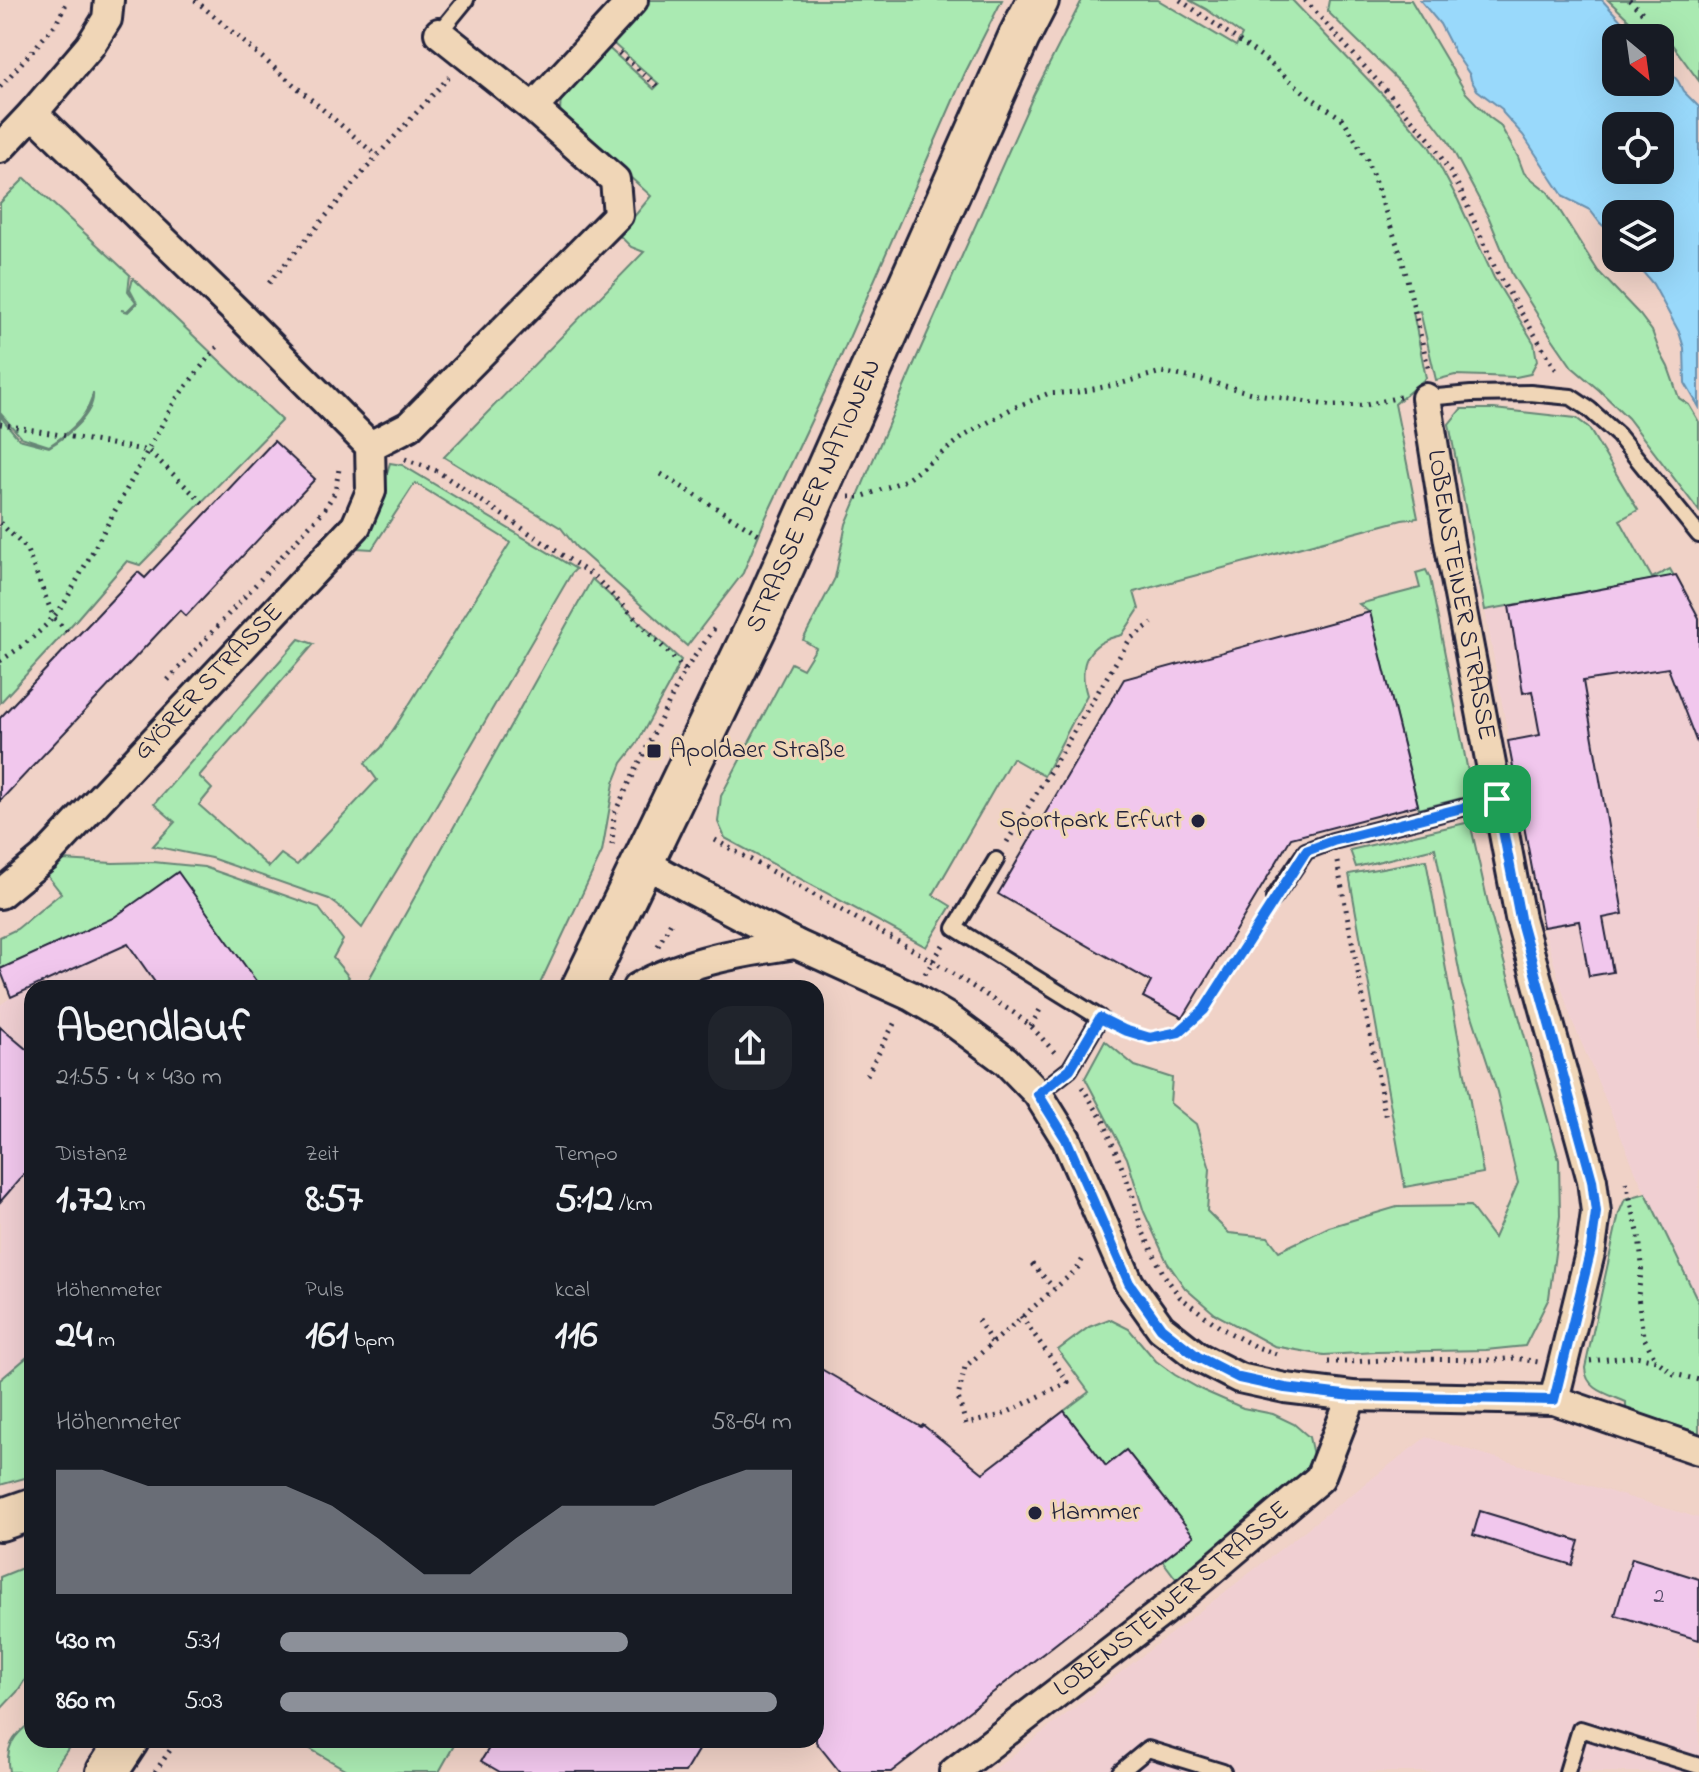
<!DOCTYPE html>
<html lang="de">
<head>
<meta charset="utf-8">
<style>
  :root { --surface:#171b24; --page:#20242c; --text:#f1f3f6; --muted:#9ea1a6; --accent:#8c9099 }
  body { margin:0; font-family:"Indie Flower",sans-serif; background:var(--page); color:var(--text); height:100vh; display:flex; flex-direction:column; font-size:30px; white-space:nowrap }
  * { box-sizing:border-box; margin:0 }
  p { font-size:26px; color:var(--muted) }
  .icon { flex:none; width:44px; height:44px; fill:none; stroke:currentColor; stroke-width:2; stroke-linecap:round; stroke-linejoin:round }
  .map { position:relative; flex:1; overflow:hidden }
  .details { position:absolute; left:24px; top:980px; width:800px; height:768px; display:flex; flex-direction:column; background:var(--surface); border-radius:24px; box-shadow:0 8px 32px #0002 }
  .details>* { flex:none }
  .needle { width:52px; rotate:151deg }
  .buttons { position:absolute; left:1602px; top:24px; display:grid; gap:16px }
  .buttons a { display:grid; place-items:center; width:72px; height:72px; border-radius:16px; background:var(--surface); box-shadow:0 8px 32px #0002; font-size:40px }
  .pin { position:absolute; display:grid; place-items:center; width:68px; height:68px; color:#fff; margin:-34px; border-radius:16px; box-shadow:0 4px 12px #0006 }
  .round { display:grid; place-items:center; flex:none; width:84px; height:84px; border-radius:24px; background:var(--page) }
  .head { display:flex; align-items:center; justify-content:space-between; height:136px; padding:0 32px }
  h1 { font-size:44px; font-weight:700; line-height:60px }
  .figures { display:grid; grid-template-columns:repeat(3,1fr); gap:12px; height:136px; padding:8px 32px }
  .figures div { display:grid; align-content:center }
  .figures b { font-size:40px; font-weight:700 }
  .figures small { font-size:22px; font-weight:400 }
  .figures p { font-size:22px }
  .chart { height:224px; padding:16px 32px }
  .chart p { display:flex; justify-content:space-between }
  .chart svg { width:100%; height:144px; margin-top:8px; fill:var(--accent); opacity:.7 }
  ul { padding:0 32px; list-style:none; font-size:26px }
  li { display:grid; grid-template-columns:128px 96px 1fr; align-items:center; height:60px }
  li i { height:20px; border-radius:10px; background:var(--accent) }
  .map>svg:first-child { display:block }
  .built { fill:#f0cfd2 }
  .green { fill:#aaeab2; stroke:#668676; stroke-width:2 }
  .water { fill:#99d9fb; stroke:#6990ae; stroke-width:2; fill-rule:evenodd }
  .building { fill:#f1c7ed; stroke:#22223b; stroke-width:2 }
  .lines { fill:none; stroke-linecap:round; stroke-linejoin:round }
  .service-casing { stroke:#22223b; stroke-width:20 }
  .minor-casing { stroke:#22223b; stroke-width:34 }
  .secondary-casing { stroke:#22223b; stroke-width:46 }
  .path { stroke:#22223b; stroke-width:5; stroke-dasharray:2 6; stroke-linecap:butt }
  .service { stroke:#f0d6b7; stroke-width:14 }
  .minor { stroke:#f0d6b7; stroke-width:28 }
  .secondary { stroke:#f0d6b7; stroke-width:40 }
  .route-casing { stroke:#fff; stroke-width:16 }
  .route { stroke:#1a73e8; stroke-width:10 }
  .poi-dot { fill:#22223b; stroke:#f0d6b7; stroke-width:3 }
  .labels { text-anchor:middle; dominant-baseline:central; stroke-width:6; stroke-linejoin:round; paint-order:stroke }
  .number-label { font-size:22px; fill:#564b68 }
  .street-label { font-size:26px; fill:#22223b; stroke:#f0d6b7 }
  .poi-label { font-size:26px; fill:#22223b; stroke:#f0d6b7; text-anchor:start }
</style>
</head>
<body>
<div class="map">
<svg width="1699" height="1772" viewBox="0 0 1699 1772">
  <rect width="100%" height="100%" fill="#f0d2c7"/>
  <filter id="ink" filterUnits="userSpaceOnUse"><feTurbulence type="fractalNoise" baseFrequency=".0125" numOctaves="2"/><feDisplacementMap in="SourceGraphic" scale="16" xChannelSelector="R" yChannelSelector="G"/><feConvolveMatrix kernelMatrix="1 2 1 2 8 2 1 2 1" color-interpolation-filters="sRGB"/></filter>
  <g filter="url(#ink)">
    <!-- built -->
    <g class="built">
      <polygon points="1676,575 1699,618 1699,1303 1638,1177 1571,1018 1543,927 1485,610"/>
      <polygon points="178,872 261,988 32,988 32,1353 0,1380 0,1005 11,997 0,969 111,920"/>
      <polygon points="1426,1437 1699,1518 1699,1772 991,1772"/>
    </g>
    <!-- green -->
    <g class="green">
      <polygon points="642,0 1002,0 965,73 835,370 766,517 743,573 687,646 576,547 561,528 444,457 644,252 631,247 619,235 651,196 560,113 561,93 603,43 654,89 659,84 607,38"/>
      <path d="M 1082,0 L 1158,0 L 1236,46 L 1242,35 L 1206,9 L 1189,0 L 1292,0 L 1400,113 L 1429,146 L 1458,200 L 1494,278 L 1534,343 L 1537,361 L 1530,374 L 1516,377 L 1455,375 L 1436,380 L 1420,311 L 1413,312 L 1426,378 L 1395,404 L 1418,518 L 1402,520 L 1134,592 L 1139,609 L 1122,635 C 1088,642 1077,663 1087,695 L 1044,776 L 1012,758 L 933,895 L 951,906 L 926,947 L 725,838 L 718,822 L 721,796 L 791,663 L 803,669 L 816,648 L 803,640 L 835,578 L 846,524 L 916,359 L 1034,94 Z"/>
      <polygon points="1329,0 1411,0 1466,93 1489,117 1500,125 1518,157 1524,173 1548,192 1598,271 1640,315 1652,331 1659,350 1668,367 1679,398 1689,405 1699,422 1699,511 1628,418 1599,390 1572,367 1552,338 1512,274 1489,218 1448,141 1412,94 1327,11"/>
      <polygon points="1608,0 1699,0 1699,81 1668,39 1648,38"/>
      <path d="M 25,178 L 130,275 L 128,291 L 136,302 L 127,311 L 121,310 L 128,312 L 137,303 L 130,290 L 133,278 L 282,420 L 140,565 L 127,561 L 76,620 L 0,703 L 0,416 L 19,439 L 49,447 C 66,437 95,414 93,393 C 89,416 68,434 49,446 L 21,437 L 0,413 L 0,203 Z"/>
      <polygon points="1461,409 1494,409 1576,418 1588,427 1638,510 1620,520 1652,578 1670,569 1674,576 1485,610 1449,424"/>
      <polygon points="390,463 402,465 576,569 571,574 434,809 362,928 344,910 329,899 211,858 153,846 175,822 154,804 299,639 314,644 199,776 212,789 199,805 269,867 281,854 297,865 377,780 365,763 381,748 397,724 510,543 507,540 415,483 372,549 356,548 348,544 379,499"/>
      <polygon points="1426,570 1430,578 1471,787 1469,795 1462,798 1419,809 1370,613 1359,604 1420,588 1416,573"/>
      <polygon points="592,579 681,660 671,681 636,745 622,763 614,783 602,852 538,988 364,988"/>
      <polygon points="1470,822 1489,908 1559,1160 1560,1216 1549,1298 1525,1346 1486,1350 1377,1352 1324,1355 1274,1346 1215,1314 1185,1288 1167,1262 1144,1212 1127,1158 1085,1078 1105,1041 1135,1066 1172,1078 1170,1103 1196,1124 1210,1169 1207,1211 1229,1233 1268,1237 1279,1251 1329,1227 1397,1207 1470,1206 1494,1238 1518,1183 1497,1092 1462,985 1435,848 1356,867 1350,850"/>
      <polygon points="63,860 113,863 153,862 204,867 318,907 343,940 333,958 349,977 340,988 261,988 111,920 0,969 0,937 17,929 61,893 47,875"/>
      <polygon points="1426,860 1483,1173 1405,1187 1349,874"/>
      <path d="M 1646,1193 L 1699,1303 L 1699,1433 L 1626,1409 L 1626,1402 C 1608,1394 1586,1390 1585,1368 L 1619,1213 L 1625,1199 Z"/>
      <polygon points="1109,1319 1129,1329 1156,1361 1175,1375 1202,1390 1243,1408 1273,1414 1294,1424 1309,1437 1313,1455 1301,1479 1180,1584 1162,1560 1193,1536 1127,1451 1106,1466 1064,1411 1089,1392 1058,1350 1089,1327"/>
      <polygon points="32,1353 32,1476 0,1485 0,1380"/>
      <polygon points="32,1564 32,1669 17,1692 0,1710 0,1577"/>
      <path d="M 32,1722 L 32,1740 L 74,1740 L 52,1772 L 9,1772 C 5,1748 12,1736 32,1722 Z"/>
      <polygon points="295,1740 457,1740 439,1772 350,1772"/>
    </g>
    <!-- water -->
    <path class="water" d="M 1420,0 L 1602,0 L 1637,38 L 1616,38 L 1616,82 L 1660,82 L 1660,60 L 1678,81 L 1683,91 L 1699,107 L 1699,407 L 1685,383 L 1684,348 L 1679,332 L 1653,284 L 1631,258 L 1660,258 L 1660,214 L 1616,214 L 1616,237 L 1600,223 L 1590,210 L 1564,197 L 1523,135 L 1503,113 L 1502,109 L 1477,90 L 1471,80 L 1470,75 L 1455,53 L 1440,24 ZM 1616,126 L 1660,126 L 1660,170 L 1616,170 Z"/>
    <!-- building -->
    <g class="building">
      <polygon points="274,441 315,479 186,616 180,610 0,801 0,718 138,572 145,578"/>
      <polygon points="1676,575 1699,618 1699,743 1697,743 1668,668 1583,681 1623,914 1603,918 1613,972 1589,976 1579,921 1543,927 1508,741 1540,735 1532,691 1523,693 1509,606"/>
      <polygon points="1370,612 1418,805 1291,838 1183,1018 1143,997 1151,982 998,894 1124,679"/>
      <polygon points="178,872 261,988 159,988 128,944 11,997 0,969 113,918"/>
      <polygon points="0,1027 32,1054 32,1165 0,1202"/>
      <polygon points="816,1366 921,1427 923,1425 983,1473 1064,1411 1106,1466 1126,1450 1194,1536 891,1772 840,1772 816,1742"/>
      <polygon points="1480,1511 1579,1541 1572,1565 1473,1535"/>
      <polygon points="1632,1558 1699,1579 1699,1640 1615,1615"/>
      <polygon points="494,1740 704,1740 685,1772 500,1772 481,1761"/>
    </g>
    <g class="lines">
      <!-- service casing -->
      <g class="service-casing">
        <g id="service">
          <polyline points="439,33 466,0"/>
          <polyline points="1426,398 1471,394 1530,393 1571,397 1589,409 1618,435 1699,535"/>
          <polyline points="996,860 955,928 1100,1018 1070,1069 1038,1094"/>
          <polyline points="1274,898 1306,851 1333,841 1497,799"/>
          <polyline points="1120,1772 1148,1749 1223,1772"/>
          <polyline points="1567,1772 1580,1729 1699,1766"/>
        </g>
      </g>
      <!-- minor casing -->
      <g class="minor-casing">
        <g id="minor">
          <polyline points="439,33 533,108"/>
          <polyline points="0,148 33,113 90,46 107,19 109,0"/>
          <path id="s1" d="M 1426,398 L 1449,542 L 1520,918 L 1592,1180 L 1596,1212 L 1591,1249 L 1554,1400"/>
          <polyline points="370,446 409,426 618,215 615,180 533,108 633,0"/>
          <polyline points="643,862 689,888 796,944 911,996 948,1018 1006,1061 1038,1094 1066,1139 1129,1283 1161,1328 1198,1357 1239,1378 1285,1388 1352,1396 1554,1400 1699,1450"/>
          <path id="s2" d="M 0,894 L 45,857 L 356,526 L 371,491 L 370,446 L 241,316 L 33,113"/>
          <path d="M 637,988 C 685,961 742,952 796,944"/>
          <path id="s3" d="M 954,1772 L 1162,1612 L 1320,1478 L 1352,1396"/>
        </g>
      </g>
      <!-- secondary casing -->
      <g class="secondary-casing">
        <g id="secondary">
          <path id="s4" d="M 582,988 L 762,615 L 1019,37 L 1038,0"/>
          <polyline points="0,1520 32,1509"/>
          <polyline points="107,1772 128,1740"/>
        </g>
      </g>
      <!-- path -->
      <g class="path">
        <polyline points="195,0 377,156"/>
        <polyline points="1180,0 1261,56 1310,97 1344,120 1367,160 1402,258 1429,371"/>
        <polyline points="1305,0 1431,141 1459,187 1498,275 1559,374"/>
        <polyline points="1629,0 1646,16"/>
        <polyline points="619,53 657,86"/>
        <polyline points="0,87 56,24 68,0"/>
        <polyline points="269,283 377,156 449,77"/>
        <polyline points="0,424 149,451 204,504"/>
        <polyline points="405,459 437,471 595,577 685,670"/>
        <polyline points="661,474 762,536"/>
        <polyline points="849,497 861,497 906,480 966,435 1011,409 1047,394 1078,392 1119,384 1161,372 1203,380 1251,393 1333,406 1366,405 1400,397"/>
        <polyline points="0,523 26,548 54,618 70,634"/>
        <path d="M 0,661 C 25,645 48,627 65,602 L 176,399 L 217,347"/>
        <polyline points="168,680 324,510 335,492 339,469"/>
        <polyline points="715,840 933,961 1014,1013 1031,1026 1056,1054"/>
        <polyline points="1007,842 1130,639 1152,623"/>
        <polyline points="612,845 614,814 685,670 714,629"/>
        <polyline points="1337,862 1386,1119"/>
        <polyline points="658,946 671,922"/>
        <polyline points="925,974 943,945"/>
        <polyline points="1031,1026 1042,1006"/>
        <path d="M 1116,1026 C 1177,1056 1198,1019 1227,973 C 1239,954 1251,935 1263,916"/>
        <polyline points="867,1075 896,1020"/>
        <polyline points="1082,1087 1104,1122 1132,1193 1141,1228 1164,1275 1180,1297 1221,1328 1254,1346 1276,1354"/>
        <polyline points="1626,1182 1639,1236 1642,1265 1638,1296 1643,1336 1656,1360"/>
        <polyline points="1032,1264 1054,1288"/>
        <polyline points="1021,1316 1068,1382 1002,1415 966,1424 958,1397 965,1367 1077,1269 1084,1257"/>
        <polyline points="978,1320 992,1343"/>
        <polyline points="1590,1361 1636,1356 1656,1360 1674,1374 1699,1380"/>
        <polyline points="1328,1362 1349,1362 1402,1359 1498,1360 1515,1358 1538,1362"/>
        <polyline points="155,1772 177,1740"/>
      </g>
      <!-- service -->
      <use href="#service" class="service"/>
      <!-- minor -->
      <use href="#minor" class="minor"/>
      <!-- secondary -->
      <use href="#secondary" class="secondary"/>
    </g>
  </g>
  <g class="lines" filter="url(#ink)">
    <!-- route casing -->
    <g class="route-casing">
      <polygon id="route" points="1497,799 1520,918 1592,1180 1596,1212 1591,1249 1554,1400 1352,1396 1285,1388 1239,1378 1198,1357 1161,1328 1129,1283 1066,1139 1038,1094 1070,1069 1100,1018 1124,1030 1150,1038 1179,1032 1204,1010 1306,851 1333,841"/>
    </g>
    <!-- route -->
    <use href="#route" class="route"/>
  </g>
  <!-- markers -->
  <g class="poi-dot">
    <rect x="646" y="743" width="16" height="16" rx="4"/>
    <circle cx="1198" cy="821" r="8"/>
    <circle cx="1035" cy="1513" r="8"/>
  </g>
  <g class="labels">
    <!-- number labels -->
    <g class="number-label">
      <text x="1659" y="1597">2</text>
    </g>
    <!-- street labels -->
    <g class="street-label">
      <text stroke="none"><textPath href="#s4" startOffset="544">STRASSE DER NATIONEN</textPath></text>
      <text stroke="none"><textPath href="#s1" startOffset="200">LOBENSTEINER STRASSE</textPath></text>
      <text stroke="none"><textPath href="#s2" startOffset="298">GYÖRER STRASSE</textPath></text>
      <text stroke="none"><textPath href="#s3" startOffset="278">LOBENSTEINER STRASSE</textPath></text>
    </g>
    <!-- poi labels -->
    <g class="poi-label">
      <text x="670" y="751">Apoldaer Straße</text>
      <text x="1182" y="821" text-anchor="end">Sportpark Erfurt</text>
      <text x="1051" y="1513">Hammer</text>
    </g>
  </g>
</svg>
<div class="buttons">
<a><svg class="needle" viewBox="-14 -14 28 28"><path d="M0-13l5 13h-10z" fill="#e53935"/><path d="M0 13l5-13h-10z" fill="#9ea1a6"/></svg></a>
<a><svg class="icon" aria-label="locate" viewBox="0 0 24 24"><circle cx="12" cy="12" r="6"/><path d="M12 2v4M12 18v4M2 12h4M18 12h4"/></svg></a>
<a><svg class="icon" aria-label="layers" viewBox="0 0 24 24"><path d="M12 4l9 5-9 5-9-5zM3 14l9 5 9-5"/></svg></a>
</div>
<div class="pin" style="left:1497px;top:799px;background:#1e9e55"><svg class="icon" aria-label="arrive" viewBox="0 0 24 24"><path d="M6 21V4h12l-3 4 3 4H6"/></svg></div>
<section class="details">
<div class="head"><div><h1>Abendlauf</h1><p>21:55 · 4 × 430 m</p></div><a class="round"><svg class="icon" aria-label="share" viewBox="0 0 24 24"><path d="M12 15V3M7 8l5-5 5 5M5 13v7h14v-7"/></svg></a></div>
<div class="figures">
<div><p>Distanz</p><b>1.72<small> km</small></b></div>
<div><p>Zeit</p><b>8:57</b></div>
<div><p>Tempo</p><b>5:12<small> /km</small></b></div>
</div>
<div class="figures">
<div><p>Höhenmeter</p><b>24<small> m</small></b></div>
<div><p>Puls</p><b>161<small> bpm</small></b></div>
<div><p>kcal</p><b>116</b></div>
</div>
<div class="chart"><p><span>Höhenmeter</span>58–64 m</p>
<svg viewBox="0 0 160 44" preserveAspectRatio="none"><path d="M0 44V6L10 6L20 11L30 11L40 11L50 11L60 17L70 27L80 38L90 38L100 27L110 17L120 17L130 17L140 11L150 6L160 6V44z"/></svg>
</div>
<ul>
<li><b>430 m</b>5:31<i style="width:68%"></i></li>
<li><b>860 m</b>5:03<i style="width:97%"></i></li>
</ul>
</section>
</div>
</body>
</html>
